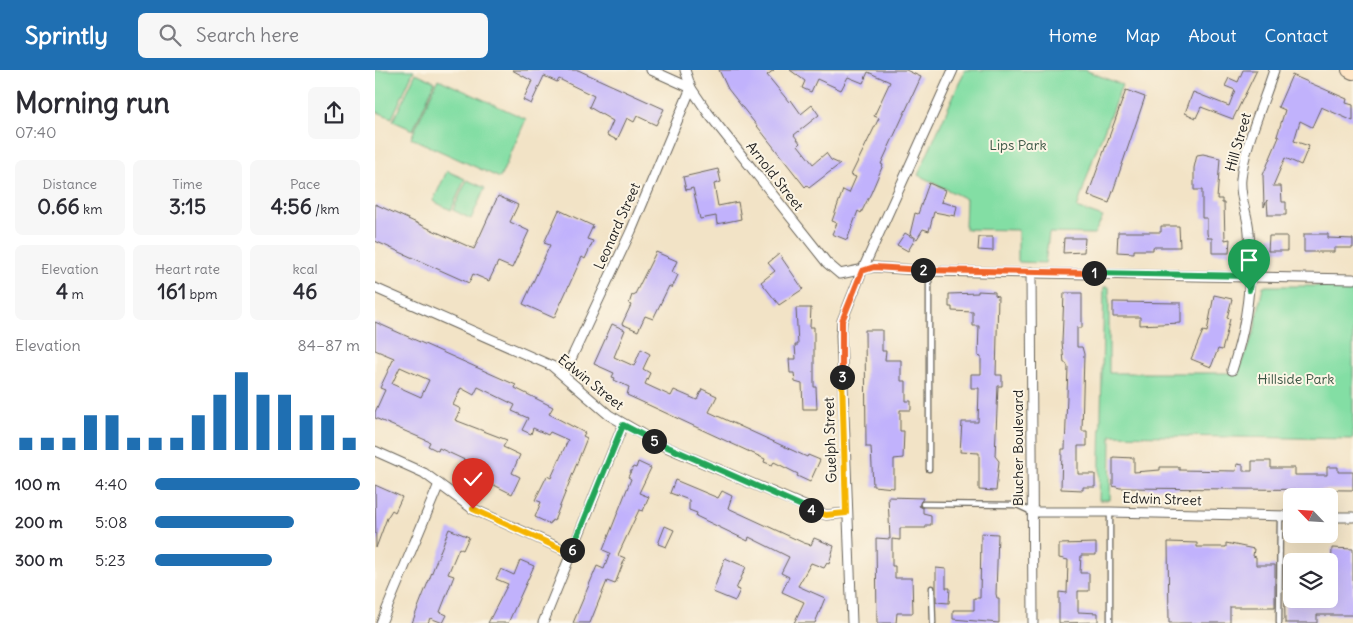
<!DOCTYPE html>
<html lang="en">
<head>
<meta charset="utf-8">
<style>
  :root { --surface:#fff; --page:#f7f7f7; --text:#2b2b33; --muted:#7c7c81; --accent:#1f6fb2 }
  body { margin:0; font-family:Delius,sans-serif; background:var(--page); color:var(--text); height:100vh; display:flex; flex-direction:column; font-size:19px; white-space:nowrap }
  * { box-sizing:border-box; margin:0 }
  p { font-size:16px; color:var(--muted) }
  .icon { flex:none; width:28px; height:28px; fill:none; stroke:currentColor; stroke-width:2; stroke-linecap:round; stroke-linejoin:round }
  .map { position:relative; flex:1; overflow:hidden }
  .details { display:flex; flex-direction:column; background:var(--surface); width:375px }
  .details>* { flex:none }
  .needle { width:32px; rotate:295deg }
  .tools { position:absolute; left:908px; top:418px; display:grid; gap:10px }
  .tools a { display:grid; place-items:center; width:55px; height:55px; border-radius:8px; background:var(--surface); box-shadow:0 5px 20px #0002; font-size:25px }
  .pin { position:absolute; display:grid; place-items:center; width:42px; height:42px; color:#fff; margin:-51px -21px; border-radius:50% 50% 50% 0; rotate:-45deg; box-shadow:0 0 5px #0007 }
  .pin .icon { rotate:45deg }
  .km { position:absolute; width:25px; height:25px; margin:-12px; border-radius:50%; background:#222; color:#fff; font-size:14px; line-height:25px; text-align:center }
  .round { display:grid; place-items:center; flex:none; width:52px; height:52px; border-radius:8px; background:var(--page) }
  .head { display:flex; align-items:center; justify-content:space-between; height:85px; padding:0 15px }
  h1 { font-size:28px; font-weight:700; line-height:38px }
  .metrics { display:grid; grid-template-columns:repeat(3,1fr); gap:8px; height:85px; padding:5px 15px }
  .metrics div { display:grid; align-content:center; border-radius:8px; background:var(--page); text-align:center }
  .metrics b { font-size:21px; font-weight:700 }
  .metrics small { font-size:14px; font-weight:400 }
  .metrics p { font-size:14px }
  .chart { height:140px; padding:10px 15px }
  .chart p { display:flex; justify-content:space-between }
  .chart svg { width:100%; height:90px; margin-top:5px; stroke:var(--accent); stroke-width:6 }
  ul { padding:0 15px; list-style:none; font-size:16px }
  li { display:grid; grid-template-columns:80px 60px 1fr; align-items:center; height:38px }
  li i { height:12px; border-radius:6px; background:var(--accent) }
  header { display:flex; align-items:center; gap:30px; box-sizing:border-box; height:70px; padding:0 25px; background:var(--accent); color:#fff }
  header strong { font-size:24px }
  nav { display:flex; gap:28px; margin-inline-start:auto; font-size:18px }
  .search { width:350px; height:45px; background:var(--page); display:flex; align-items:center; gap:12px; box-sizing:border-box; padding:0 18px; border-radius:8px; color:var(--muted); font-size:19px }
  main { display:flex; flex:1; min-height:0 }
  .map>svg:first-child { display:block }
  .green { fill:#83dea4; stroke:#507d60 }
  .building { fill:#c1b2fc; fill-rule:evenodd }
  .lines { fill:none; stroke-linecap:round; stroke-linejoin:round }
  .lane-casing { stroke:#676258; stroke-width:7 }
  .street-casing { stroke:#676258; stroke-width:11 }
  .secondary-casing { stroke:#676258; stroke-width:16 }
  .lane { stroke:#fff; stroke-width:4.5 }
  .street { stroke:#fff; stroke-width:9 }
  .secondary { stroke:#fee5c5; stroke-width:14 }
  .split-1-casing { stroke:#fff; stroke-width:10 }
  .split-2-casing { stroke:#fff; stroke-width:10 }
  .split-3-casing { stroke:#fff; stroke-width:10 }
  .split-4-casing { stroke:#fff; stroke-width:10 }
  .split-5-casing { stroke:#fff; stroke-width:10 }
  .split-6-casing { stroke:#fff; stroke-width:10 }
  .split-7-casing { stroke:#fff; stroke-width:10 }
  .split-1 { stroke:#22a559; stroke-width:6 }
  .split-2 { stroke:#f0652b; stroke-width:6 }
  .split-3 { stroke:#f0652b; stroke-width:6 }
  .split-4 { stroke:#f5b400; stroke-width:6 }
  .split-5 { stroke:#22a559; stroke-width:6 }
  .split-6 { stroke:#22a559; stroke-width:6 }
  .split-7 { stroke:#f5b400; stroke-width:6 }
  .labels { text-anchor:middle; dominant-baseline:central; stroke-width:4; stroke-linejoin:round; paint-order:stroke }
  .street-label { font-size:14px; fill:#1c1c1c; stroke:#fcf5e5 }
  .park-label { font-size:14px; fill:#3b5645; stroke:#fcf5e5 }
</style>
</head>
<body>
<header>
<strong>Sprintly</strong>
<div class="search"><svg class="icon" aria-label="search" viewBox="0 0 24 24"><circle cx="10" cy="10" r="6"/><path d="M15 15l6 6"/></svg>Search here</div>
<nav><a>Home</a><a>Map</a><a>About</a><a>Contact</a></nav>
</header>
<main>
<section class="details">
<div class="head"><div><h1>Morning run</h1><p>07:40</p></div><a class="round"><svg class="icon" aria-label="share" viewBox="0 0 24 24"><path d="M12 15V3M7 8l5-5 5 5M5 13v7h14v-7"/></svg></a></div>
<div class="metrics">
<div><p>Distance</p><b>0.66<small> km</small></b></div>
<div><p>Time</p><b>3:15</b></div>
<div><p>Pace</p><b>4:56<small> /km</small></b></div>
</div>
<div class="metrics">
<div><p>Elevation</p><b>4<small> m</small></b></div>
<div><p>Heart rate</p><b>161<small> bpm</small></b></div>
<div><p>kcal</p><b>46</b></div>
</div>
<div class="chart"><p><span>Elevation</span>84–87 m</p>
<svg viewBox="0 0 160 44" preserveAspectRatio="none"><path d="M5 44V38M15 44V38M25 44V38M35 44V27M45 44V27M55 44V38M65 44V38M75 44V38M85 44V27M95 44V17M105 44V6M115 44V17M125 44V17M135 44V27M145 44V27M155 44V38"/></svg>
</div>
<ul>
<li><b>100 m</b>4:40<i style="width:100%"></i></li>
<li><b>200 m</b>5:08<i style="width:68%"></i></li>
<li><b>300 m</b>5:23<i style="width:57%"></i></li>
</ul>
</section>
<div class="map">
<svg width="978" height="553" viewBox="0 0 978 553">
  <rect width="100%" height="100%" fill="#fcf5e5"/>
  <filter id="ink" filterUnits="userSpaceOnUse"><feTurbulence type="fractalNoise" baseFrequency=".02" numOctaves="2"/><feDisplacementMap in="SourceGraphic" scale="10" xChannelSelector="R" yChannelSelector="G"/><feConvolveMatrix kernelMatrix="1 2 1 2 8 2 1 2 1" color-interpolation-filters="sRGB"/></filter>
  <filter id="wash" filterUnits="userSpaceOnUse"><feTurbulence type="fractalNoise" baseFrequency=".0096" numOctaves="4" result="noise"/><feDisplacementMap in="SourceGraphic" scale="20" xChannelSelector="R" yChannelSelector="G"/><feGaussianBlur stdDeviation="1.12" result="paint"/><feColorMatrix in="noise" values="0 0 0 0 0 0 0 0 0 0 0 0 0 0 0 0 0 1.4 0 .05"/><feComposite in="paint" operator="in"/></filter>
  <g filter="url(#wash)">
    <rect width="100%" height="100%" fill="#f2e3c6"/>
    <!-- green -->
    <g class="green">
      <polygon points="0,0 39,0 17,48 0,41"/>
      <polygon points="590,0 710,0 747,15 719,86 702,138 728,147 719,164 674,163 670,193 643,192 643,160 590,159 591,129 543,105"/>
      <polygon points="41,3 60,12 38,60 18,51"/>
      <polygon points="63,9 151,49 125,108 36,68"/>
      <polygon points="72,101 90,109 76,140 58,131"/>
      <polygon points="92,110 110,118 96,149 78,140"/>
      <polygon points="888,216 978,216 978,369 736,365 735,430 724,430 729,217 734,217 734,303 862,303 879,263"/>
    </g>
    <g id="blocks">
      <!-- building -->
      <g class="building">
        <polygon points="137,0 203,0 289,39 281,55 262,46 259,52 252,48 242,70 232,65 238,51 214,37 219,26 184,9 182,12 169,6 156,34 148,30 157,11"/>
        <polygon points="344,0 399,0 392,5 414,32 416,30 426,44 437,35 444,45 419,65 425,73 423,75 438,94 451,83 456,90 465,94 434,118 432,115 430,117 353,19"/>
        <polygon points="415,0 531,0 546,7 506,94 508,95 496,123 486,143 483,141 472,170 457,164 462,153 457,151 468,120 474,123 481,107 476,105 504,48 499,46 515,12 493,2 488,13 473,7 466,20 442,9 436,22 427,18 430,11"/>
        <polygon points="868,0 882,0 858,49 826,37 821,48 810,43 818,22 854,36 860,20 850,16 854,8 863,12"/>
        <polygon points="917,5 972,29 971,33 978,35 978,51 946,37 937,57 925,51 919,71 934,76 931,83 926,95 910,88 898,116 906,116 907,132 911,132 911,145 893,145 892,130 889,137 888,105 904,67 902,66 910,40 903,37"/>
        <polygon points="751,20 770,27 734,133 713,125"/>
        <polygon points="828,84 845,88 842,129 847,129 847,133 849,133 850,170 855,169 854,183 837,183 837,168 833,168 832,163 832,148 827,148 827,120 819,120 819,98 822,85"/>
        <polygon points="343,99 346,112 339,114 343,136 363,132 366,149 342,154 341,146 325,149 318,118 311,120 308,107"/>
        <polygon points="554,113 570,120 566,132 582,136 580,146 559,142 554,161 548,159 542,169 535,164 540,143 543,144"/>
        <polygon points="123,126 143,135 135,152 154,161 137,198 123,192 114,211 98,204 94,213 0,171 0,134 99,179"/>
        <polygon points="184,140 218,156 212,169 218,171 210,189 207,187 179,248 148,234 175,175 169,173"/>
        <polygon points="786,156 804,156 805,177 778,177 778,180 759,180 759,183 742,182 743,162 786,162"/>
        <polygon points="530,163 540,169 533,181 522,175"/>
        <polygon points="929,164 953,164 953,168 978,169 978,178 959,178 959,182 929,182"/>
        <polygon points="894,166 912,166 912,181 893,181"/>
        <polygon points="604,167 618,167 618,181 603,180"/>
        <polygon points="689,168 710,168 709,182 688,183"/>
        <polygon points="281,182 302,191 297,202 303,205 297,218 294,216 278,249 270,246 263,261 247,254 256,235 254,234 257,225 259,226"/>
        <polygon points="404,184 428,219 404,235 386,212 400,201 393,193"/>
        <polygon points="603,221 620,222 620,225 623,226 621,305 627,305 627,316 623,316 620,386 624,391 621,421 604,420 604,383 585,382 587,352 603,352 604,318 596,318 596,304 606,304 606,287 603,286 604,256 598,256 598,242 577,241 577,237 574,237 574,224 603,223"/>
        <polygon points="689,223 707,223 707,258 702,258 702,277 707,277 709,284 707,361 712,361 712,376 703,376 703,404 720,404 720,417 708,417 708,420 686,419 687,379 690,379 692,325 693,297 691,293 689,293 687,272"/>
        <polygon points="839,225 857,229 852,248 855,249 849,273 847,280 843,279 836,297 816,289 828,261 832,262"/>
        <polygon points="738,232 806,233 806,253 765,255 765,247 738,247"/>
        <polygon points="421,238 436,238 435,257 439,257 439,317 441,317 442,339 428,339 427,314 420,312 419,303 415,303 414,289 421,289 420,275 423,275"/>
        <path d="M 0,252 L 141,315 L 140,318 L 178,337 L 174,344 L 210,363 L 208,366 L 212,368 L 179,451 L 177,450 L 175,454 L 160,447 L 166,432 L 160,430 L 172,406 L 176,408 L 193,370 L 175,362 L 173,365 L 158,358 L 156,364 L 147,360 L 153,348 L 137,341 L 140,335 L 103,317 L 99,325 L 86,318 L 78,335 L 86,339 L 80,350 L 132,370 L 128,377 L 145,385 L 137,403 L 145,407 L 137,424 L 111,411 L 112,408 L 108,406 L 109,403 L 91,394 L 92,391 L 64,378 L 63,381 L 53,376 L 55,372 L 0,348 L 0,342 L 10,320 L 5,318 L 19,288 L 0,280 ZM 25,297 L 54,310 L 46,327 L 17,314 Z"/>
        <polygon points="237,254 250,260 239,287 259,296 266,279 275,284 268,299 275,303 270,314 296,326 299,320 322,330 327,319 342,326 334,342 432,387 433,385 445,390 435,412 422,406 423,404 399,392 397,395 389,392 390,389 252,325 254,317 239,310 240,308 237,307 239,303 219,294"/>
        <polygon points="490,260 507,260 507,281 511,281 510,290 526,290 526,311 531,311 531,331 536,331 536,340 525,340 525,361 529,361 528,388 519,389 519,418 498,416 496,377 491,377"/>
        <polygon points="738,387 759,388 759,402 785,400 785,397 804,397 804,400 861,401 862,394 868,395 868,401 877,401 877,391 896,391 896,398 920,398 920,405 952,405 952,397 963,397 963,402 978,402 978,420 745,418 738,416"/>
        <polygon points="263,392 276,398 264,423 274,427 268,441 264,440 243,485 250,488 240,514 232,511 215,553 198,553 222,496 229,499 235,483 228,480 256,409 253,407 258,397 261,398"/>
        <polygon points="300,410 343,428 347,421 357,426 353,438 429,473 436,475 439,468 459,476 454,494 452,493 449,498 436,493 423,516 450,528 440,553 419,553 429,532 407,522 414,507 406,503 414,487 374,467 373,471 321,446 322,443 314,440 314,430 295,423"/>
        <polygon points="0,415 27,427 20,442 17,440 12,448 1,478"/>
        <polygon points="513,427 548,428 544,436 548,438 548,443 556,445 556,455 551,455 551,458 525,458 525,470 517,469 517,496 520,496 520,508 537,508 538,543 522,543 521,553 502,553 501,468 515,469"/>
        <polygon points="290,456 299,460 291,477 283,474"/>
        <polygon points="74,459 94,467 88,480 84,478 73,504 79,506 65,542 72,545 68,553 55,548 53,553 37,553"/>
        <polygon points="606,463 623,464 621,524 622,528 624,528 624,553 578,549 578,540 599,540 599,528 605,528"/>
        <polygon points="793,472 822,473 822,477 851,477 851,473 879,479 878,486 881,487 881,495 900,495 900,537 855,537 855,553 794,553"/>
        <polygon points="721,473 721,485 706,485 705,503 714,503 714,521 703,521 703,542 723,543 723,552 684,553 684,522 692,523 693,490 684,488 684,474"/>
        <polygon points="957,478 978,479 978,545 942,545 942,553 910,553 909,495 916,495 916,529 955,529"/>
        <polygon points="350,488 371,497 361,519 365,520 360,531 338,522"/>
        <polygon points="145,490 159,496 133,553 113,553 133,514 121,509 126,499 139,505"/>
        <polygon points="561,498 571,499 571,518 575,518 574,533 561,532"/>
      </g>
    </g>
  </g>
  <g filter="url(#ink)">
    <use href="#blocks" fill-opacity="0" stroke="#676258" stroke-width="1"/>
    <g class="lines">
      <!-- lane casing -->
      <g class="lane-casing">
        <g id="lane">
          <polyline points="554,201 554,399"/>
          <polyline points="548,434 642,435 657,442"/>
          <polyline points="557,518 558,553"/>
          <polyline points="735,553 735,442"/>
          <polyline points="904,553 905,446"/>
        </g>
      </g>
      <!-- street casing -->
      <g class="street-casing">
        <g id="street">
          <polyline points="310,0 316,18 333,43 452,193 465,204 499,197 554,201 978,209"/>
          <polyline points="656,202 658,553"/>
          <polyline points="0,218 177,296 234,345 284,374 451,445 471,443"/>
          <path d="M 857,300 C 872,255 878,210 874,162 C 873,144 864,127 866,109 C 869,76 889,32 899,0"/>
          <polyline points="189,304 256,161 316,18 276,0"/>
          <polyline points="0,381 49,403 98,439 196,483"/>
          <polyline points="657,442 735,442 916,446"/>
          <polyline points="954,447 978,447"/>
          <polyline points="6,553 64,414"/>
          <polyline points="168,553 248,355"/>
          <polyline points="477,553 466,265 467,251 487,201 578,0"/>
        </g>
      </g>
      <!-- secondary casing -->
      <g class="secondary-casing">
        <polyline id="secondary" points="974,0 978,2"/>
      </g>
      <!-- lane -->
      <use href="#lane" class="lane"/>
      <!-- street -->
      <use href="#street" class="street"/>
      <!-- secondary -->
      <use href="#secondary" class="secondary"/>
    </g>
  </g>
  <g class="lines" filter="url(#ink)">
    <!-- split-1 casing -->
    <g class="split-1-casing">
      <polyline id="split-1" points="719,203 876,206 874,220"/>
    </g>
    <!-- split-2 casing -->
    <g class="split-2-casing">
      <polyline id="split-2" points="548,200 719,203"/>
    </g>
    <!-- split-3 casing -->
    <g class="split-3-casing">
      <polyline id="split-3" points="467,307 467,251 487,201 499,197 548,200"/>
    </g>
    <!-- split-4 casing -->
    <g class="split-4-casing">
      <polyline id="split-4" points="436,440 451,445 471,443 467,307"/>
    </g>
    <!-- split-5 casing -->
    <g class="split-5-casing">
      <polyline id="split-5" points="279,371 436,440"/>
    </g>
    <!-- split-6 casing -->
    <g class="split-6-casing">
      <polyline id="split-6" points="197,480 248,355 279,371"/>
    </g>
    <!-- split-7 casing -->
    <g class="split-7-casing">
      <polyline id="split-7" points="98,439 184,478 196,483 197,480"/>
    </g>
    <!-- split-1 -->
    <use href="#split-1" class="split-1"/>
    <!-- split-2 -->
    <use href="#split-2" class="split-2"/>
    <!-- split-3 -->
    <use href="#split-3" class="split-3"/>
    <!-- split-4 -->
    <use href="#split-4" class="split-4"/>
    <!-- split-5 -->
    <use href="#split-5" class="split-5"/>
    <!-- split-6 -->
    <use href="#split-6" class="split-6"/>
    <!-- split-7 -->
    <use href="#split-7" class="split-7"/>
  </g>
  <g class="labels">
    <!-- street labels -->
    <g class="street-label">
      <text transform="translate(863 72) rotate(-74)">Hill Street</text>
      <text transform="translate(400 106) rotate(52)">Arnold Street</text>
      <text transform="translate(242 156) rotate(-66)">Leonard Street</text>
      <text transform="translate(216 312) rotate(39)">Edwin Street</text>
      <text transform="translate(455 370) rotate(-92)">Guelph Street</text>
      <text transform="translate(643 378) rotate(-90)">Blucher Boulevard</text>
      <text transform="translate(787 429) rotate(2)">Edwin Street</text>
    </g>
    <!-- park labels -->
    <g class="park-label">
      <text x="643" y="75">Lips Park</text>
      <text x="921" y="309">Hillside Park</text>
    </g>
  </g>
</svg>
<div class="tools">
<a><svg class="needle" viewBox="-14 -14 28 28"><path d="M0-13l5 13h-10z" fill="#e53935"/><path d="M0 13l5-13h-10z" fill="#7c7c81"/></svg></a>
<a><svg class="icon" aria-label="layers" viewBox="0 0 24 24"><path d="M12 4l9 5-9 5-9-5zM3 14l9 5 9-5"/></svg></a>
</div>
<div class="pin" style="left:874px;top:220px;background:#1e9e55"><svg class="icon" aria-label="arrive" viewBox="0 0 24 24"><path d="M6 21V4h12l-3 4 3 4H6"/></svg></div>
<div class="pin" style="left:98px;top:439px;background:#d93025"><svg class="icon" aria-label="check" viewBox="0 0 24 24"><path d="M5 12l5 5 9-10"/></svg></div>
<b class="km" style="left:719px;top:203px">1</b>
<b class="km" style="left:548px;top:200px">2</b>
<b class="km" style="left:467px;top:307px">3</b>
<b class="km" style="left:436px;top:440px">4</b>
<b class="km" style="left:279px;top:371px">5</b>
<b class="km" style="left:197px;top:480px">6</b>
</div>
</main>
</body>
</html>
